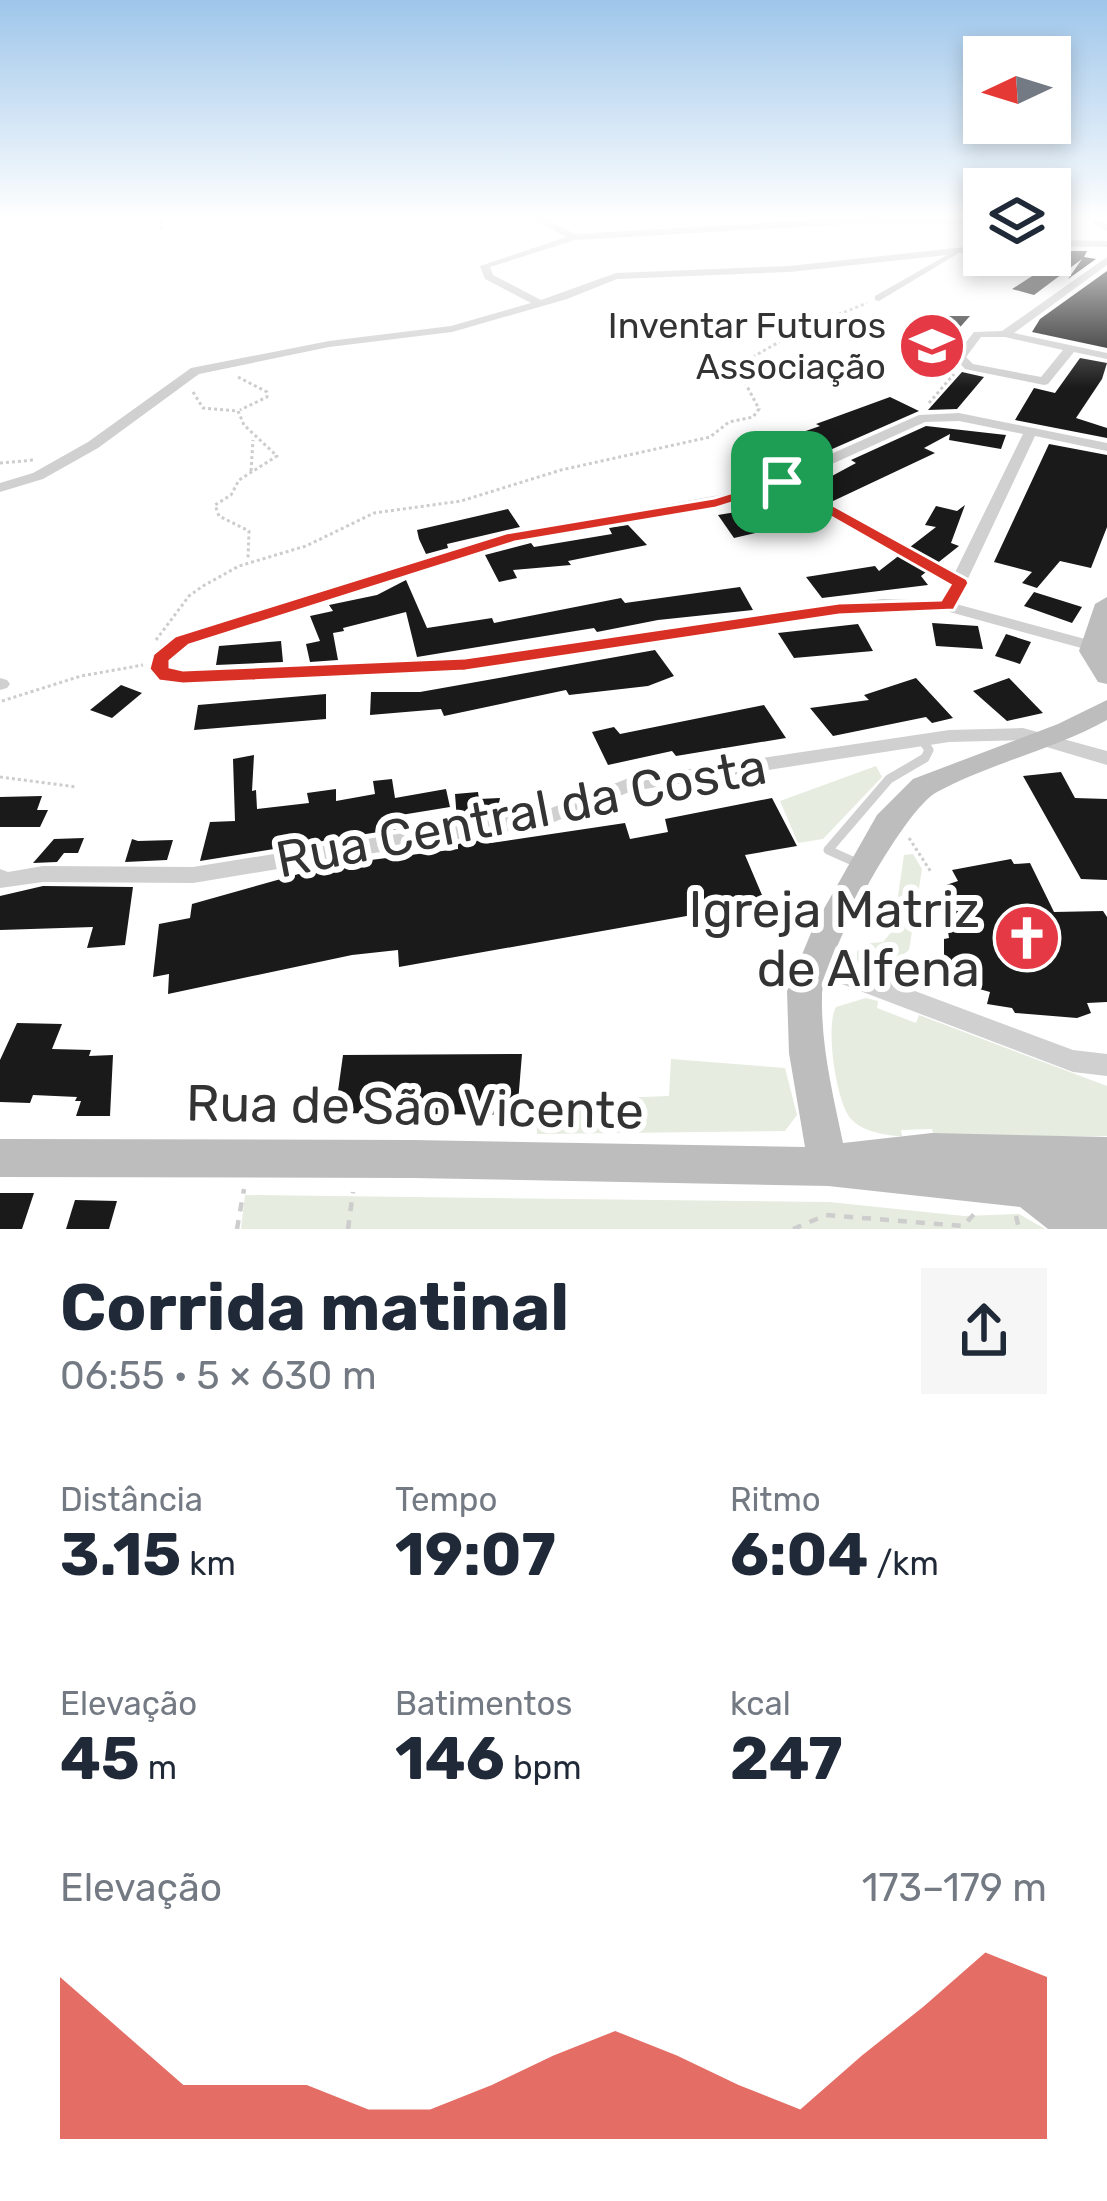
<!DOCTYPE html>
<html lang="pt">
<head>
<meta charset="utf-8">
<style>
  :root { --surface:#fff; --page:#f6f6f7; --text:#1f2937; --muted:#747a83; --accent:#d93025 }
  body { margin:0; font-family:Rubik,sans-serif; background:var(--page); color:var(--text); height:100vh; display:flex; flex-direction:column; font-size:45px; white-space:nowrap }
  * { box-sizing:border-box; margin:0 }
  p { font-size:39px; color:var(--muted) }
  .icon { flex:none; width:66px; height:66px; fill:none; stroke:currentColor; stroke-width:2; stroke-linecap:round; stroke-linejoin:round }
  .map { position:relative; height:1229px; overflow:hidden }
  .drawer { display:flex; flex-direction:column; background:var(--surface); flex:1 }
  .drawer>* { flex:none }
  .needle { width:78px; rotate:266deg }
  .fabs { position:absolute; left:963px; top:36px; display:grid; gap:24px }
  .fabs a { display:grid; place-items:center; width:108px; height:108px; border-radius:0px; background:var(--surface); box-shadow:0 6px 18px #0003; font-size:60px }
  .pin { position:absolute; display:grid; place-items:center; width:102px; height:102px; color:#fff; margin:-51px; border-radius:24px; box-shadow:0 6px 18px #0006 }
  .round { display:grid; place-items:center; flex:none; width:126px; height:126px; border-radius:0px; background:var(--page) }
  .summary { display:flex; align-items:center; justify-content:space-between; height:204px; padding:0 60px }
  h1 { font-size:66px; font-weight:700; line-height:90px }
  .figures { display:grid; grid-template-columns:repeat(3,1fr); gap:18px; height:204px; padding:12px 60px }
  .figures div { display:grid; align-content:center }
  .figures b { font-size:60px; font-weight:700 }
  .figures small { font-size:33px; font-weight:400 }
  .figures p { font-size:33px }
  .chart { height:336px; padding:24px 60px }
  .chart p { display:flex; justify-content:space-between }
  .chart svg { width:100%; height:216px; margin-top:12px; fill:var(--accent); opacity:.7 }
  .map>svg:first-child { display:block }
  .green { fill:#e6ecdf }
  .building { fill:#1a1a1a }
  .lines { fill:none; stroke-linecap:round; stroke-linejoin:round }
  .path-far1 { stroke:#cdcdcd; stroke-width:3; stroke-dasharray:3 3; stroke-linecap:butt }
  .path { stroke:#cdcdcd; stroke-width:4.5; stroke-dasharray:9 9; stroke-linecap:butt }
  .lane { stroke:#d0d0d0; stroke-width:9 }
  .street { fill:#d0d0d0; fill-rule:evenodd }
  .secondary { fill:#bdbdbd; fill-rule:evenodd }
  .route { fill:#d93025; stroke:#fff; stroke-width:3; fill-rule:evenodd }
  .labels { text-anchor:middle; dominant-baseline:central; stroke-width:12; stroke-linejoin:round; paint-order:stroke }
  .far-poi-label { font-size:36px; fill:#333; stroke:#fff; text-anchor:end }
  .near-street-label { font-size:51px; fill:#333; stroke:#fff }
  .near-poi-label { font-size:51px; fill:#333; stroke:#fff; text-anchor:end }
</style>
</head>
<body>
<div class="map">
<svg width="1107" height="1229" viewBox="0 0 1107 1229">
  <rect width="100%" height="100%" fill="#fff"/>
  <!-- green -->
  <g class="green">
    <polygon points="876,766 882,777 823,839 798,843 780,801"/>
    <polygon points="913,854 922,869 909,950 889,966 869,971 857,962 857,951 871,943 883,942 893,930 904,855"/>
    <path d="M 866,998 L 878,1001 L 877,1008 L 916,1023 L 919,1015 L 1107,1086 L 1107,1136 L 934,1137 L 932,1129 L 901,1130 L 902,1136 L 896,1136 C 881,1134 862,1131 851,1119 C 836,1102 825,1026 836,1007 Z"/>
    <polygon points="671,1059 785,1068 797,1115 785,1131 537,1134 536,1101 669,1096"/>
    <polygon points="245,1195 829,1202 964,1216 1019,1214 1045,1229 241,1229"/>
  </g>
  <!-- building -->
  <g class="building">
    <polygon points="1071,251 1087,251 1084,257 1096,259 1068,279 1082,259 1034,295 1012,289"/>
    <polygon points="1107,271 1107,348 1032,332 1040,319"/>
    <polygon points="940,316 970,316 929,362 900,358"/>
    <polygon points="1080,358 1107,363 1102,379 1076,418 1107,428 1107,438 1015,420 1034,388 1055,393"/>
    <polygon points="962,372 984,377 957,409 928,410"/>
    <polygon points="890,397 919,411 830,450 810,452 794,441 807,437 800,433 820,426 816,424"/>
    <polygon points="926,426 1006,435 1001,449 949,440 950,434 924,448 935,453 831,502 806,490 856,463 851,460"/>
    <polygon points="1049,444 1107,455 1107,527 1091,568 1060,561 1037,588 1022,583 1032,572 994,562"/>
    <polygon points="965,505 951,543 959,546 921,576 928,585 822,598 806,577 875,566 879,571 936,527 925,525 936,506 957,511"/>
    <polygon points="508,509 520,527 447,544 448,548 426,554 419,539 417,530"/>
    <polygon points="748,510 768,530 734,538 718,515"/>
    <polygon points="628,525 647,545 568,561 571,565 513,570 517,578 499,582 485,555 531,543 534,547 612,534 609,528"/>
    <polygon points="406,580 427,628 492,618 494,623 621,598 625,603 740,587 753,610 658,620 597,632 594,628 417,657 406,612 343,628 344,631 333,633 338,660 310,662 306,644 320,641 310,616 333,611 329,605 377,595"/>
    <polygon points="1034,592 1082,607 1072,623 1024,606"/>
    <polygon points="932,623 978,626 983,649 936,646"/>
    <polygon points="858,624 873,651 794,658 778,633"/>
    <polygon points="1006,634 1031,642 1020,664 995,656"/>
    <polygon points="281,641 283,662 216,665 219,646"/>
    <polygon points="655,650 674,676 648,686 569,695 566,690 444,716 441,709 370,715 371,692 420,692"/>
    <polygon points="916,678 953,718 932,723 926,717 833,736 810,708 869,700 864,695"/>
    <polygon points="1009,678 1043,713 1007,721 973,691"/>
    <polygon points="121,685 142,693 112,718 90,710"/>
    <polygon points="326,694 326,719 194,730 198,705"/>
    <polygon points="764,705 786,738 676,756 672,751 608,765 592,732 614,727 620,734"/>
    <polygon points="254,755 252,791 256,790 257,809 309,803 307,793 336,789 336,801 375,794 373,781 392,779 395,798 446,789 450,807 401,815 403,828 200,861 210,822 235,821 233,759"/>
    <polygon points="1061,772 1075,798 1107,799 1107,880 1081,879 1023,776"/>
    <polygon points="478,792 479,799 500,798 497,813 457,820 455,794"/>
    <polygon points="42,796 37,810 48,810 40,827 0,827 0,797"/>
    <polygon points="772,798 797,846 745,855 765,902 399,967 398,950 352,955 168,994 169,974 153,977 159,924 190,918 192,904 331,865 458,849 458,844 492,838 491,843 625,823 630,839 668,832 665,819"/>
    <polygon points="84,838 78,853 64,853 57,862 33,863 54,839"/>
    <polygon points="132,839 138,841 173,840 167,860 125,862"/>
    <polygon points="1011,859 1014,864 1030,863 1054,912 1103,911 1107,917 1107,1002 1087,1003 1091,1013 1077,1018 1015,1013 1012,1008 987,1004 990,992 940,978 939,961 944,962 944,939 949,938 947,925 952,926 946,885 958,881 952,870"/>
    <polygon points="43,886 133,887 125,945 87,948 93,927 0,930 0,896"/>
    <polygon points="17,1023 62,1024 52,1049 91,1050 89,1056 113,1055 110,1116 76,1116 81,1101 75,1101 77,1097 33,1095 30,1103 0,1102 0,1060"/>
    <polygon points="522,1054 517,1115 335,1113 343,1055"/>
    <polygon points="0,1193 34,1193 22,1229 0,1229"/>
    <polygon points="75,1200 117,1201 109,1229 66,1229"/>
  </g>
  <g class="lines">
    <!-- path-far1 -->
    <g class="path-far1">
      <polyline points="161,230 162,216"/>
      <polyline points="238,377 267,392 267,397 240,410"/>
      <polyline points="193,392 203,408 238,411 244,425 277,456 239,480 231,495 215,505 219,516 249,531 248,559"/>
      <polyline points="929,403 954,374"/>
      <polyline points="0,463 34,460"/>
      <polyline points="251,471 253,440"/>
      <polyline points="800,492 943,574"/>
      <polyline points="156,640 189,596 203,586 239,566 306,546 374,513 461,501 561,470 710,437 729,422 753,417 759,409 740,373 742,363 802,329 867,303"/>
      <polyline points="2,701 81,676 143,665"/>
      <polyline points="0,777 77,787"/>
      <polyline points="909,838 931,872"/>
    </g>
    <!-- path -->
    <g class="path">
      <polyline points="1016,1216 1019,1229"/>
      <polyline points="237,1229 244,1189"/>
      <polyline points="348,1229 353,1192"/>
      <polyline points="793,1229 826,1215 963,1226 977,1211"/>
    </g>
    <!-- lane -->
    <polyline class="lane" points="857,863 828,850 889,779 925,758 929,750 922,740"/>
    <!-- street -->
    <g class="street">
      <polygon points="529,216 540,216 575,234 866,217 984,219 984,225 866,223 575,240 490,267 493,275 541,300 616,273 789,266 984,245 984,251 959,253 879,301 875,300 875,296 947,255 789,272 617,279 567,299 452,332 329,347 199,374 98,448 43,479 0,492 0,483 33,473 88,442 191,368 329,341 451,326 531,303 485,279 480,266 566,237"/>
      <polygon points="1079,216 1090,216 1107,224 1107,231"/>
      <polygon points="1050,240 1107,241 1107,247 1050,246"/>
      <path d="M 1107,257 L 1107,265 L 1014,333 L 1107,353 L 1107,359 L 1074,352 L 1048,384 L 1044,385 L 965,369 L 954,357 L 974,332 L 1002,331 ZM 981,337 L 1005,337 L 1063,350 L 1041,377 L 973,364 L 966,357 Z"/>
      <path d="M 959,413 L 1107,443 L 1107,451 L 1035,436 L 956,604 L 1107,645 L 1107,655 L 946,611 L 882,609 L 465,670 L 183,683 L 161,680 L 150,669 L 154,655 L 176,637 L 507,534 L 752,489 L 919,415 ZM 959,421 L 1023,434 L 941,601 L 882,599 L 465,660 L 183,671 L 172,671 L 168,667 L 169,661 L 188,645 L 515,541 L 761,496 L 925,422 Z"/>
      <polygon points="0,678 7,680 10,684 7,688 0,690"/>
      <polygon points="1023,728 1107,751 1107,765 1023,740 949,742 632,791 549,824 193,883 43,882 0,888 0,869 8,872 43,866 193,867 546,810 629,778 949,730"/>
      <polygon points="813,953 1073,1050 1107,1054 1107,1076 1073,1072 805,970 801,963 805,956"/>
    </g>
    <!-- secondary -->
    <g class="secondary">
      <polygon points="1107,597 1107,684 1098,682 1079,651 1095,604"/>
      <path d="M 1107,700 L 1107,720 C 1053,750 991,763 937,792 C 903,810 822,959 822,997 C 821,1046 833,1095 843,1143 L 932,1133 L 1107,1137 L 1107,1229 L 1048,1229 L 1020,1207 L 828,1186 L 413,1178 L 0,1177 L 0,1139 L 413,1140 L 805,1147 L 789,1053 L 787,991 L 813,928 L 877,815 L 913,779 L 1058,724 Z"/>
    </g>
  </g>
  <!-- sky -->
  <linearGradient id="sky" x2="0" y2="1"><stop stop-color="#9ec6ea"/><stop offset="0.56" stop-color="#fff"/><stop offset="1" stop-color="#fff" stop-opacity="0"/></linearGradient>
  <rect width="1107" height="388" fill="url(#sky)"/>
  <!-- route -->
  <path class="route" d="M 782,477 L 967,579 L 969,583 L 954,610 L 839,615 L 465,671 L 183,684 L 159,681 L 149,669 L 153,654 L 175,636 L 506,533 L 714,498 ZM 780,488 L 950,585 L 941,600 L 839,603 L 465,658 L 183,670 L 170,667 L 170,661 L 189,645 L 515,542 L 716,508 Z"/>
  <!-- icons -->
  <defs>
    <g id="school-disc" transform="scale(3.45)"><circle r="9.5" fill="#e63946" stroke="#fff"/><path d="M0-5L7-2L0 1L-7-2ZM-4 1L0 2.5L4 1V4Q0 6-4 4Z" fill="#fff"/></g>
    <g id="church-disc" transform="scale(3.45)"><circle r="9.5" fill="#e63946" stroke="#fff"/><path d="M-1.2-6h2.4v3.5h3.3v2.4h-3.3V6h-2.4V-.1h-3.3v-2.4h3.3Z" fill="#fff"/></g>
  </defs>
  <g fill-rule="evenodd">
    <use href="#school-disc" x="932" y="346"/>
    <use href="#church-disc" x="1027" y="938"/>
  </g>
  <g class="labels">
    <!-- far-poi labels -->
    <g class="far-poi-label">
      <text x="886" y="325">Inventar Futuros<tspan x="886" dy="41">Associação</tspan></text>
    </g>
    <!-- near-street labels -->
    <g class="near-street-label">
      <text transform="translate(521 813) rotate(-11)">Rua Central da Costa</text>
      <text transform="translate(415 1107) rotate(1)">Rua de São Vicente</text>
    </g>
    <!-- near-poi labels -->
    <g class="near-poi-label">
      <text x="980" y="909">Igreja Matriz<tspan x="980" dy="59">de Alfena</tspan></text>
    </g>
  </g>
</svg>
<div class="fabs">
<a><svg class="needle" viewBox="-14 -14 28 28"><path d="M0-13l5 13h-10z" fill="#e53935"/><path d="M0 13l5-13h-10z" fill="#747a83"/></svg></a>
<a><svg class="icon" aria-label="layers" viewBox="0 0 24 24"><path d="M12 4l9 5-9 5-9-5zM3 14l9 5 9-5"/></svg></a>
</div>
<div class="pin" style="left:782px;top:482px;background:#1e9e55"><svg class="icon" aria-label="arrive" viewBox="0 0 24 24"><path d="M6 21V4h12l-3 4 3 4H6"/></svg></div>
</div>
<section class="drawer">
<div class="summary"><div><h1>Corrida matinal</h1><p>06:55 · 5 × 630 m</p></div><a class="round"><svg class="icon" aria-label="share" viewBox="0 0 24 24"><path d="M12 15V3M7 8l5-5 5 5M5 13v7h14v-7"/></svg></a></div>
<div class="figures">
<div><p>Distância</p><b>3.15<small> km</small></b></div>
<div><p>Tempo</p><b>19:07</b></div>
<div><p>Ritmo</p><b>6:04<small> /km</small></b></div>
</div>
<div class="figures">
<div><p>Elevação</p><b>45<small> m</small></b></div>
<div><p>Batimentos</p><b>146<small> bpm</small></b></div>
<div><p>kcal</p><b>247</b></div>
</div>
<div class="chart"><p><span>Elevação</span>173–179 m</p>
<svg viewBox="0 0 160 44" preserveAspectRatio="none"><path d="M0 44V11L10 22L20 33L30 33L40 33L50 38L60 38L70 33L80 27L90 22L100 27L110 33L120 38L130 27L140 17L150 6L160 11V44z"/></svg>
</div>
</section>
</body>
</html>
